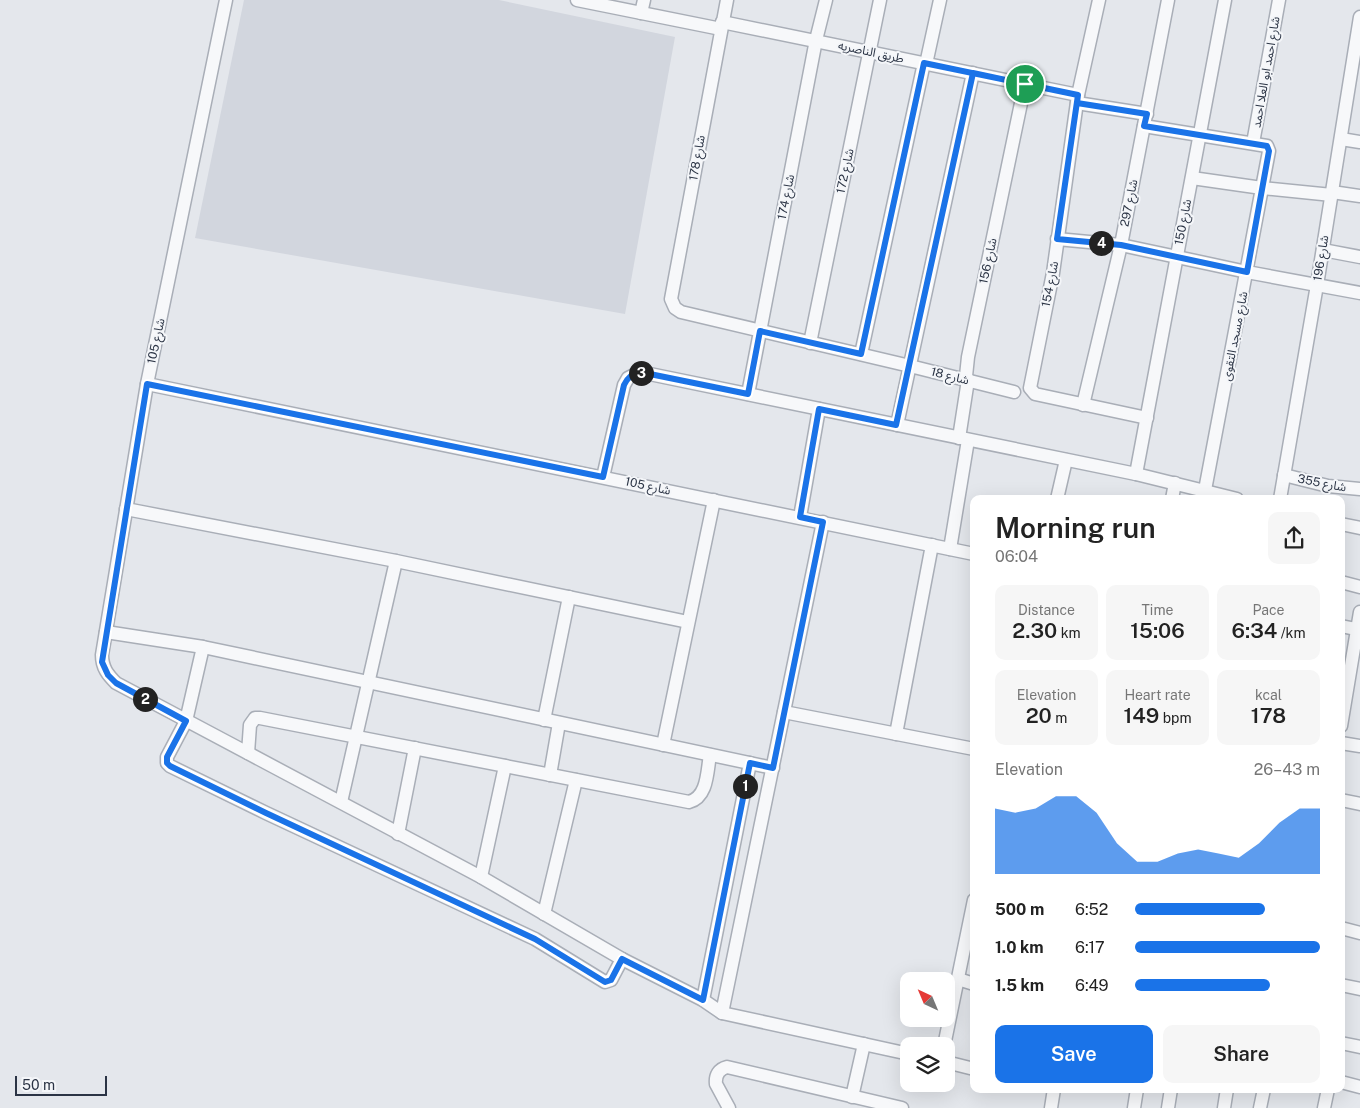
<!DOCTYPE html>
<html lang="en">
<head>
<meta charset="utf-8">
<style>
  :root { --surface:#fff; --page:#f6f6f6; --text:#222; --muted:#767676; --accent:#1a73e8 }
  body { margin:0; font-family:"Public Sans","Noto Sans Arabic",sans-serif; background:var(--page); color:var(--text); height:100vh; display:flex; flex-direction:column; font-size:19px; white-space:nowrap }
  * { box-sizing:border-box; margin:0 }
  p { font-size:16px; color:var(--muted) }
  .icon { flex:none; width:28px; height:28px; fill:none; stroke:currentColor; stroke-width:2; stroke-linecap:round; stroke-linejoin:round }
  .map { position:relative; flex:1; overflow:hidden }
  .side { position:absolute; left:970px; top:495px; width:375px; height:598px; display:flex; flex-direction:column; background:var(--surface); border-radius:10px; box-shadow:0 5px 20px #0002 }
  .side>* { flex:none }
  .needle { width:32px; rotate:316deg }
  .fabs { position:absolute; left:900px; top:972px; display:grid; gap:10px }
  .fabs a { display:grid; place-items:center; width:55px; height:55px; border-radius:10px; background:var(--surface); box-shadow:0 5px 20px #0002; font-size:25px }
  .scale { position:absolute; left:15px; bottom:12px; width:92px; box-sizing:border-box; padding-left:5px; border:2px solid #2b3445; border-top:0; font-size:14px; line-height:18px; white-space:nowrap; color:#2b3445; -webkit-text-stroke:4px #f4f6f9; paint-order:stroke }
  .pin { position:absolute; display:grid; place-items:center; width:42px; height:42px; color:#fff; margin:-21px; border:2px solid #fff; border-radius:50%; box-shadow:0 1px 5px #0007 }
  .km { position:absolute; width:25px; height:25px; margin:-12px; border-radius:50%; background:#222; color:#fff; font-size:14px; line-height:25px; text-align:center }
  .round { display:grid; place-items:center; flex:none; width:52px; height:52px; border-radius:10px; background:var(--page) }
  .summary { display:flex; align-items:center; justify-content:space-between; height:85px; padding:0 25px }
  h1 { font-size:28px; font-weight:600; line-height:38px }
  .metrics { display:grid; grid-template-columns:repeat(3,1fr); gap:8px; height:85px; padding:5px 25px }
  .metrics div { display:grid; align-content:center; border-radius:10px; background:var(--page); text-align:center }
  .metrics b { font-size:21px; font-weight:600 }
  .metrics small { font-size:14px; font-weight:400 }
  .metrics p { font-size:14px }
  .chart { height:140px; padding:10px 25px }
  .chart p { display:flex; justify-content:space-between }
  .chart svg { width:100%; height:90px; margin-top:5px; fill:var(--accent); opacity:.7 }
  .button { display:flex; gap:10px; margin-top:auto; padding:10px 25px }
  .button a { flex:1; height:58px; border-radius:10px; background:var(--accent); color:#fff; font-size:20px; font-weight:600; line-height:58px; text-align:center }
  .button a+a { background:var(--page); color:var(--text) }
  ul { padding:0 25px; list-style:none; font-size:16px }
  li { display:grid; grid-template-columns:80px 60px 1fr; align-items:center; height:38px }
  li i { height:12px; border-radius:6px; background:var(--accent) }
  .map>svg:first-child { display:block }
  .built { fill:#d2d6de }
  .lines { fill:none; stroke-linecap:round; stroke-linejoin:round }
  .minor-casing { stroke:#a9aeb7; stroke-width:15 }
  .minor { stroke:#f7f8fa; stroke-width:12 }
  .route-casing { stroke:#fff; stroke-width:10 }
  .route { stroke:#1a73e8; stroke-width:6 }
  .labels { text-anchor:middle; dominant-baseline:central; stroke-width:4; stroke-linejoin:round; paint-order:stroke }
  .street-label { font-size:12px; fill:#2b3445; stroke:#f4f6f9 }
</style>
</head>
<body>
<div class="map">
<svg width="1360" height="1108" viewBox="0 0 1360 1108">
  <rect width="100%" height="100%" fill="#e4e7ec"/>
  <!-- built -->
  <polygon class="built" points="244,0 499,0 675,37 625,314 195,238"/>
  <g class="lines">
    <!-- minor casing -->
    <g class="minor-casing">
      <g id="minor">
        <polyline points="226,0 147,384 974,554"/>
        <polyline points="577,0 721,29"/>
        <polyline points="727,0 671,299 675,308 681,312 910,366 1014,392"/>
        <polyline points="1099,0 1078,95 1053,273 1030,388 1035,394 1147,418"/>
        <polyline points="641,13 644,0"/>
        <polyline points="722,22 1078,95"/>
        <polyline points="926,64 940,0"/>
        <polyline points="1077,103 1147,114"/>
        <polyline points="1144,126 1267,146 1269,151 1205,490"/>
        <polyline points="1341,139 1360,142"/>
        <polyline points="1253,143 1279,0"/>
        <polyline points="1192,178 1262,188 1332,195"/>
        <polyline points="1332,192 1360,196"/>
        <polyline points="1057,239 1121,245 1247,272 1360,293"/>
        <polyline points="1323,250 1360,257"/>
        <polyline points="810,343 880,0"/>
        <polyline points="861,354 924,63"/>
        <path d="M 147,384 L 102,655 C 102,668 108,675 116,683 L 481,877 L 622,959 L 703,1000 L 722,1013 L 909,1054"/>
        <polyline points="748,394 816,40 826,0"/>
        <polyline points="1083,405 1121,245 1168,0"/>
        <polyline points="897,425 973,73"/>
        <polyline points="959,438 968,380 966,376 968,357 1025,84"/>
        <polyline points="1136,474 1225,0"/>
        <polyline points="1284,475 1328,486 1360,489"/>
        <polyline points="603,477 624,385 628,378 640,372 1136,474 1237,499"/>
        <polyline points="1057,499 1066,460"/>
        <polyline points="1172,499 1175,483"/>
        <polyline points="1280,499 1317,285 1360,17"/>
        <polyline points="126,509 396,561 688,622"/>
        <polyline points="800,517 819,409"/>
        <polyline points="1341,524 1360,528"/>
        <polyline points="950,549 968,440"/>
        <polyline points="1341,582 1360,587"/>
        <polyline points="1341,626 1360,630"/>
        <polyline points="106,632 203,647 773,768"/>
        <polyline points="203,647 186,721 167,757 167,763 170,766 266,813 535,939 605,982 611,980 622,959"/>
        <polyline points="784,712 974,749"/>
        <polyline points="544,720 569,597"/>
        <polyline points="1341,726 1360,612"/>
        <polyline points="896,734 932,545"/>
        <polyline points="1341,743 1360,746"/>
        <polyline points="663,745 714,500"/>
        <path d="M 248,753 L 250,725 L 255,718 L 260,718 L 689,802 C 708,797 707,771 710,755"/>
        <polyline points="550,775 559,723"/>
        <polyline points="1341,800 1360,804"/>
        <polyline points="341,802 396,561"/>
        <polyline points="398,834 415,748"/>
        <polyline points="481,877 505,766"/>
        <polyline points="544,914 576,780"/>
        <polyline points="1341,928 1360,933"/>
        <polyline points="958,979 974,984"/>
        <polyline points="1341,985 1360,989"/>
        <polyline points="703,1000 750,763"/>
        <polyline points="722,1013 823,522"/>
        <polyline points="1341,1043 1360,1047"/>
        <polyline points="944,1046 974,900"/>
        <polyline points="946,1062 974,1069"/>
        <polyline points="1341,1082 1360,1087"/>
        <polyline points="852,1097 864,1044"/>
        <path d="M 729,1108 L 716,1084 C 715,1075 719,1069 727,1067 L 902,1108"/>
        <polyline points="1051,1108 1054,1089"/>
        <polyline points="1134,1108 1137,1089"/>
        <polyline points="1168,1108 1171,1089"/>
        <polyline points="1224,1108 1227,1089"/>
        <polyline points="1260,1108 1264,1089"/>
        <polyline points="1324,1108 1328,1089"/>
      </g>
    </g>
    <!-- minor -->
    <use href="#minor" class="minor"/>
  </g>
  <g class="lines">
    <!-- route casing -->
    <g class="route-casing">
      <path id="route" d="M 1025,84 L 973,73 L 896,425 L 819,409 L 800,517 L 823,522 L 773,768 L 750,763 L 703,1000 L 622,959 L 611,980 L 605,982 L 535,939 L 266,813 L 170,766 L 167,763 L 167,757 L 186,721 L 116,683 L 108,675 L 102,662 L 147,384 L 603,477 L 624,385 C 628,377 632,374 640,372 L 748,394 L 760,331 L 861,354 L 924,63 L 1078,95 L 1057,239 L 1121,245 L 1247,272 L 1269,151 L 1267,146 L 1144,126 L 1147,114 L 1077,103 L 1078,95 L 1025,84"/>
    </g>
    <!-- route -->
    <use href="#route" class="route"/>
  </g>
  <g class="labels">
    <!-- street labels -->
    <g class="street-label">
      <text transform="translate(871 52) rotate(12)">طريق الناصريه</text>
      <text transform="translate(1266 72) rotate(-80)">شارع احمد ابو العلا احمد</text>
      <text transform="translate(697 158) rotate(-80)">شارع 178</text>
      <text transform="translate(845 171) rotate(-78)">شارع 172</text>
      <text transform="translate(786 197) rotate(-79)">شارع 174</text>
      <text transform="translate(1129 203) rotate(-79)">شارع 297</text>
      <text transform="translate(1183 222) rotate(-79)">شارع 150</text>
      <text transform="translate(1321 258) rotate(-81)">شارع 196</text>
      <text transform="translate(988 261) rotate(-78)">شارع 156</text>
      <text transform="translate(1050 284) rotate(-79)">شارع 154</text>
      <text transform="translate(1235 336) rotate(-79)">شارع مسجد التقوى</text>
      <text transform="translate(156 341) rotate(-78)">شارع 105</text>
      <text transform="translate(950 376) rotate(14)">شارع 18</text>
      <text transform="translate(1322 483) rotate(11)">شارع 355</text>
      <text transform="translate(648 486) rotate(12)">شارع 105</text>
    </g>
  </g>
</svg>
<div class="fabs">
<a><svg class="needle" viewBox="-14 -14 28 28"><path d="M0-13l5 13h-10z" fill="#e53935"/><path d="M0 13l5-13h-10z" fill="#767676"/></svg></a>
<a><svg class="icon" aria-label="layers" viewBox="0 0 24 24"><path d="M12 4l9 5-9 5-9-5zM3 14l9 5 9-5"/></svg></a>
</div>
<div class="scale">50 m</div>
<div class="pin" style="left:1025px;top:84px;background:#1e9e55"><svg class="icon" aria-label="arrive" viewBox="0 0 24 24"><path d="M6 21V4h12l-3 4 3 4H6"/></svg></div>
<b class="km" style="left:745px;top:786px">1</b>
<b class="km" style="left:145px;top:699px">2</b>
<b class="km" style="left:641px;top:373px">3</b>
<b class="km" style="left:1101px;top:243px">4</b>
<section class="side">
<div class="summary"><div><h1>Morning run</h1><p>06:04</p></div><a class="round"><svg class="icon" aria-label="share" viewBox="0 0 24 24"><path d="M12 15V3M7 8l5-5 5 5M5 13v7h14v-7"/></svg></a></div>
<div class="metrics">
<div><p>Distance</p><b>2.30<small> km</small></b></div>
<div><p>Time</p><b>15:06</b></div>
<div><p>Pace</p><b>6:34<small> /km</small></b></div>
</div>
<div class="metrics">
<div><p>Elevation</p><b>20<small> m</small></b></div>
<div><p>Heart rate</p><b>149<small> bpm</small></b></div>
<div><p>kcal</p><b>178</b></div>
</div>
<div class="chart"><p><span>Elevation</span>26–43 m</p>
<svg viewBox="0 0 160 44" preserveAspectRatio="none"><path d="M0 44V12L10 14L20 12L30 6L40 6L50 14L60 29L70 38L80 38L90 34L100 32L110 34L120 36L130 29L140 19L150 12L160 12V44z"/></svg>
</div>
<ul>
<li><b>500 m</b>6:52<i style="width:70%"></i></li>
<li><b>1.0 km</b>6:17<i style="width:100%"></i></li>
<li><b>1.5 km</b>6:49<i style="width:73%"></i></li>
</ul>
<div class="button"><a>Save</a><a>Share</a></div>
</section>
</div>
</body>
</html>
